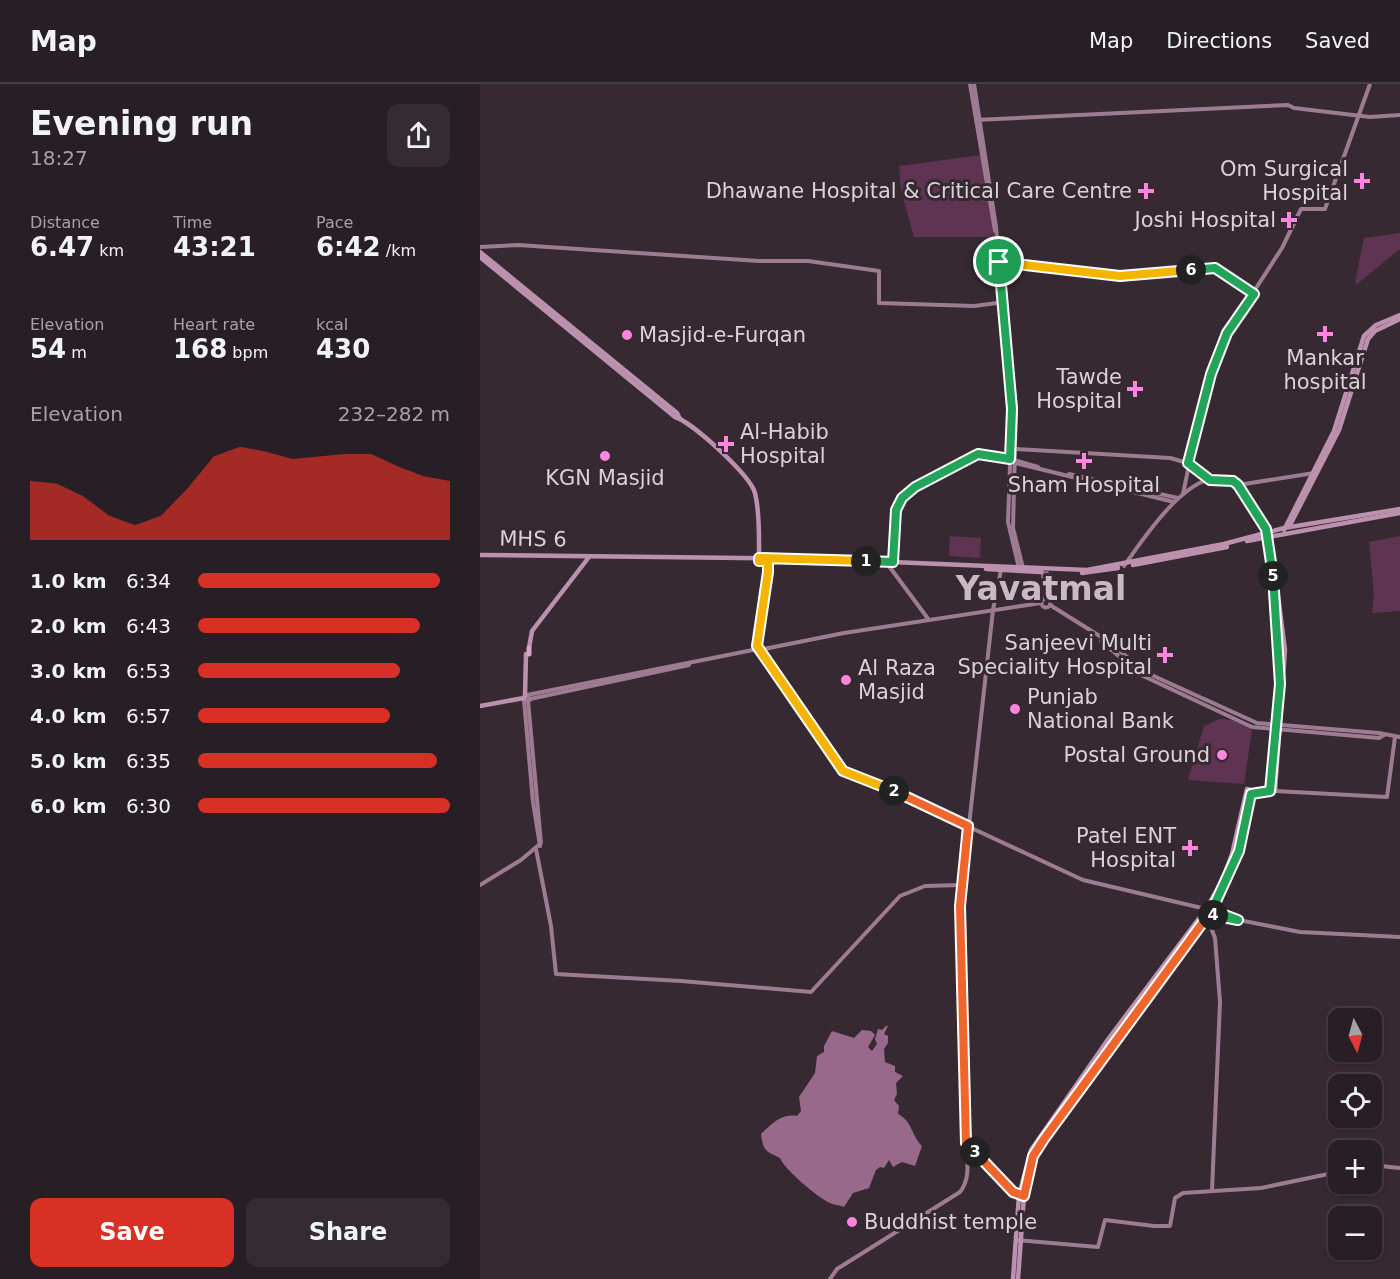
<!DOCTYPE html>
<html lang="en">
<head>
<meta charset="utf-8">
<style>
  :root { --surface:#281f26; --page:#342c32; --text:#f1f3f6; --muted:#a5a2a7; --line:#443d43; --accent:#d93025 }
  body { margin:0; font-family:"DejaVu Sans",sans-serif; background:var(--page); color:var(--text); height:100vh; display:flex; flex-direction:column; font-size:22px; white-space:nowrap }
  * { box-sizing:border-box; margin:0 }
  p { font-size:20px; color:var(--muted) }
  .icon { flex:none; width:33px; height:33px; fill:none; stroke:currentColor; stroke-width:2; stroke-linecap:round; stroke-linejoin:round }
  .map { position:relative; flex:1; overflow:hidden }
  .sheet { display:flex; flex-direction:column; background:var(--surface); width:480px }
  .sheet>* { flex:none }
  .needle { width:39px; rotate:174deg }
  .tools { position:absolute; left:848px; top:924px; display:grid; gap:12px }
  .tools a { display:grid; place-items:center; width:54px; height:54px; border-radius:12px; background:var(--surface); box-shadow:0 2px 4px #0004,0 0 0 2px var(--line); font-size:30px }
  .pin { position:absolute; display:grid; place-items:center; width:51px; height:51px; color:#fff; margin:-26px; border:3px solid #fff; border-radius:50%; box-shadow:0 2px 6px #0007 }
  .km { position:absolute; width:30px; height:30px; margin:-15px; border-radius:50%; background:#222; color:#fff; font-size:16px; line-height:30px; text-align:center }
  .round { display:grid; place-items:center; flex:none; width:63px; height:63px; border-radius:12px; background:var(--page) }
  .overview { display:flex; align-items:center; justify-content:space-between; height:102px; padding:0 30px }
  h1 { font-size:33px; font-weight:700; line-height:45px }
  .stats { display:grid; grid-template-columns:repeat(3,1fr); gap:9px; height:102px; padding:6px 30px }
  .stats div { display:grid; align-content:center }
  .stats b { font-size:26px; font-weight:700 }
  .stats small { font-size:16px; font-weight:400 }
  .stats p { font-size:16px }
  .chart { height:168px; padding:12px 30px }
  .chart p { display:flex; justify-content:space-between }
  .chart svg { width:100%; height:108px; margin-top:6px; fill:var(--accent); opacity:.7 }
  .action { display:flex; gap:12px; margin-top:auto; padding:12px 30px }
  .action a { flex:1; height:69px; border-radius:12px; background:var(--accent); color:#fff; font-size:24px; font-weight:700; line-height:69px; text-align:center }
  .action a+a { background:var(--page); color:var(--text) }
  ul { padding:0 30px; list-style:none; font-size:20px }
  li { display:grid; grid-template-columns:96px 72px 1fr; align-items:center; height:45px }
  li i { height:15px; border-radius:8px; background:var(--accent) }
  header { display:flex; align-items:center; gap:36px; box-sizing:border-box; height:84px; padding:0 30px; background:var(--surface); border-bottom:2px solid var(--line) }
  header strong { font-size:28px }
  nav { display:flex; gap:33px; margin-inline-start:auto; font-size:21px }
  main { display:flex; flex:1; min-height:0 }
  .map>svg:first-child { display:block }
  .green { fill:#5e3452 }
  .water { fill:#98698a }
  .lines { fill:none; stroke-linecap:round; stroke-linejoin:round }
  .secondary { stroke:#9d7c92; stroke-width:4 }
  .primary { stroke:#bb91ae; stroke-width:4.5 }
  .highway { stroke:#d7a5c7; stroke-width:5 }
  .split-1-casing { stroke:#fff; stroke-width:12 }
  .split-2-casing { stroke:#fff; stroke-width:12 }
  .split-3-casing { stroke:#fff; stroke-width:12 }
  .split-4-casing { stroke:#fff; stroke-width:12 }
  .split-5-casing { stroke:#fff; stroke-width:12 }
  .split-6-casing { stroke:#fff; stroke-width:12 }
  .split-7-casing { stroke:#fff; stroke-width:12 }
  .split-1 { stroke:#22a559; stroke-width:8 }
  .split-2 { stroke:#f5b400; stroke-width:8 }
  .split-3 { stroke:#f0652b; stroke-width:8 }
  .split-4 { stroke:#f0652b; stroke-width:8 }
  .split-5 { stroke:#22a559; stroke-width:8 }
  .split-6 { stroke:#22a559; stroke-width:8 }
  .split-7 { stroke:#f5b400; stroke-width:8 }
  .poi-dot { fill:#ff85df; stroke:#362932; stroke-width:2 }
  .labels { text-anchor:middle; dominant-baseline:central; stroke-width:6; stroke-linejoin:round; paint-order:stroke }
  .poi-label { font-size:21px; fill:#dad2d7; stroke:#362932; text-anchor:end }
  .street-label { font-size:21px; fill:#dad2d7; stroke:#362932 }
  .town-label { font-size:33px; font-weight:bold; fill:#cab9c4; stroke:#362932 }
</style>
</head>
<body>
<header>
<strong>Map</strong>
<nav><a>Map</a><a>Directions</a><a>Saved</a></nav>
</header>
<main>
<section class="sheet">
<div class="overview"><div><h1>Evening run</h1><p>18:27</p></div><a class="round"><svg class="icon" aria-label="share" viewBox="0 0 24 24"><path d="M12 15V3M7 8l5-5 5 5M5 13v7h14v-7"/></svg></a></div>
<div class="stats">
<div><p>Distance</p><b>6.47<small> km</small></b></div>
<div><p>Time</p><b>43:21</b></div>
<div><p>Pace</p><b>6:42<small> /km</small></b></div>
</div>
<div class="stats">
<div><p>Elevation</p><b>54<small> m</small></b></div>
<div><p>Heart rate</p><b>168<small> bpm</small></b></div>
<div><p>kcal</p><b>430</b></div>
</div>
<div class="chart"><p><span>Elevation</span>232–282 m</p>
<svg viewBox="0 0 160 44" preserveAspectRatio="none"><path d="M0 44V20L10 21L20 26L30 34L40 38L50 34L60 23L70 10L80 6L90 8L100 11L110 10L120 9L130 9L140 14L150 18L160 20V44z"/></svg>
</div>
<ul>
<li><b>1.0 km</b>6:34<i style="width:96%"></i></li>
<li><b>2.0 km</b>6:43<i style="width:88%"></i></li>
<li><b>3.0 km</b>6:53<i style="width:80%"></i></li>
<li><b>4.0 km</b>6:57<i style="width:76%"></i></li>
<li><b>5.0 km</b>6:35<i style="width:95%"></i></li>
<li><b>6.0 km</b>6:30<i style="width:100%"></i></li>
</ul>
<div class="action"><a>Save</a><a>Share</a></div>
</section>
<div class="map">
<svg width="920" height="1195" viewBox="0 0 920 1195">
  <rect width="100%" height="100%" fill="#362932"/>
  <!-- green -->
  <g class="green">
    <polygon points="501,71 514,153 434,153 421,106 419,82"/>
    <polygon points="920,149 920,165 877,200 875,198 884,154"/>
    <polygon points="470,452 501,454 500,474 469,472"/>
    <polygon points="920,452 920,527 892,529 894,511 889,458"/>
    <path d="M 740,635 C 753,636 762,637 772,646 L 764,700 L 708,696 L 724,642 Z"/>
  </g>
  <!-- water -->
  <path class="water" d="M 406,942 L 408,942 L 404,950 L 408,952 L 408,959 L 404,965 L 405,978 L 415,982 L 415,988 L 423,992 L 416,999 L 417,1010 L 414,1016 L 419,1022 L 418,1030 C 433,1038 431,1051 442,1062 L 435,1082 L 422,1078 L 413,1083 L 409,1076 L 404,1084 L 400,1083 L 396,1086 L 389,1104 L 373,1109 L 364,1123 C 359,1121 354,1121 350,1119 C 338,1114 303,1084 300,1074 C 287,1067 283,1068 281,1050 C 291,1040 302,1029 317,1032 L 321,1027 L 319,1013 L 335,989 L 337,972 L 344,968 L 344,962 L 352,947 L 374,954 L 382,946 L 391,947 L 395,951 L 388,963 L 392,967 L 397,960 L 395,955 L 398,945 L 402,946 Z"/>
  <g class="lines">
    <!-- secondary -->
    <g class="secondary">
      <polyline points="490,0 515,147"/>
      <polyline points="494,0 516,143 532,325 528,438 539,484"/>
      <polyline points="496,36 808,21 814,24 890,33 920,31"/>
      <polyline points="0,163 38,161 279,177 328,177 399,187 399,219 494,222 525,218"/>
      <polyline points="519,179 640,192 735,184 774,210"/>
      <polyline points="522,200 536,323 533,444 543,484"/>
      <polyline points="535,365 690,374 708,379 730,396"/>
      <polyline points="534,376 558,383"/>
      <polyline points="589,390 698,414"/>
      <polyline points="758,401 834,389"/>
      <polyline points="703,410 721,323 747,249 802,164 821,125 845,125 890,0"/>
      <polyline points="406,478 449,536"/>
      <path d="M 413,480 C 414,463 412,440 417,424 C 425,400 476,380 499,370 L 694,418"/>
      <path d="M 644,482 C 662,457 718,368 758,401 L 790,447"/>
      <polyline points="521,486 513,526 480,822 486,1059 533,1109 540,1111"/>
      <polyline points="563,488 564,515"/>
      <polyline points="567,489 568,515"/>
      <circle cx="566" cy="519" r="4.5"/>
      <polyline points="570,521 626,556 667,589 777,639 899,649 920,653"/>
      <polyline points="621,557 661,591 772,643 899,654 904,651"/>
      <polyline points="278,565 287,477"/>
      <polyline points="279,566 364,549 561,519"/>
      <polyline points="278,567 360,687 410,706 603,796 726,825 757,836"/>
      <polyline points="308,607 363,687"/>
      <polyline points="48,611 50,616 45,617 44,613 47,611 278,565"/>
      <polyline points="50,615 209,581"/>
      <polyline points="44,616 53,718 60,762"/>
      <polyline points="795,707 907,713 915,653"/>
      <polyline points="56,765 71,842 76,890 201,897 331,908 420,812 445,802 482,801"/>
      <polyline points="0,801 41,776 61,759 48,617"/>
      <polyline points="728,830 820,848 920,853"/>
      <polyline points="727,833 735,854 740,918 732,1107"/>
      <polyline points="891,1081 920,1084"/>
      <polyline points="536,1156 618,1163 625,1136 674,1142 690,1142 695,1114 703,1109 781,1104 858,1088"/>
      <path d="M 350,1195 L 357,1185 L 480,1108 C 491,1094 487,1077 486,1060"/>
    </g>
    <!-- primary -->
    <g class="primary">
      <polyline points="0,168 197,329 200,335"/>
      <path d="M 0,173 L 195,333 C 212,338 270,391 275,409 C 280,429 279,454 279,474"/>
      <polyline points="809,443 859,346 888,255 895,247 920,235"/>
      <polyline points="804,446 854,347 884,252 896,241 920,231"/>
      <path d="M 786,450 C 804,541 799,616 790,707"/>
      <polyline points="767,457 920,429"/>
      <polyline points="0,471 339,475 607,486 744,460 804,444 920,425"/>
      <polyline points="330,478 354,479"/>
      <polyline points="653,481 747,463"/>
      <polyline points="506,485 561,488"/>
      <polyline points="602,489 638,484"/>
      <polyline points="49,564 52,547 109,473"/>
      <polyline points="45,612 46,570"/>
      <polyline points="0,622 44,614"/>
      <polyline points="774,708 795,707 805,566 790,450"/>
      <polyline points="533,1195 539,1111 551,1066 629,954 726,825 742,797 752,770 767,705 776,708"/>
      <polyline points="538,1195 544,1112 553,1072 621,975 732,827 759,767 771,706"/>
    </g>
    <!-- highway -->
    <polyline class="highway" points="49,564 49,570"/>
  </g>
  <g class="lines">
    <!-- split-1 casing -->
    <g class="split-1-casing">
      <polyline id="split-1" points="386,477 413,478 416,426 422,414 435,403 498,370 530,375 532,325 519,178"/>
    </g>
    <!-- split-2 casing -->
    <g class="split-2-casing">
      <polyline id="split-2" points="386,477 279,474 279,477 288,477 288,488 277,562 363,687 414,707"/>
    </g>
    <!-- split-3 casing -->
    <g class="split-3-casing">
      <polyline id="split-3" points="414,707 488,742 480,822 486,1059 495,1068"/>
    </g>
    <!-- split-4 casing -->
    <g class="split-4-casing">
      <polyline id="split-4" points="495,1068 533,1108 544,1112 553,1072 564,1055 729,830 733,831"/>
    </g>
    <!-- split-5 casing -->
    <g class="split-5-casing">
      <polyline id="split-5" points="733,831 758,836 732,826 759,767 771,710 790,707 800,600 793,492"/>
    </g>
    <!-- split-6 casing -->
    <g class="split-6-casing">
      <polyline id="split-6" points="711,186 735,184 774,210 747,249 731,290 708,379 730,396 753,397 758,401 786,445 793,492"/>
    </g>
    <!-- split-7 casing -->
    <g class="split-7-casing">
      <polyline id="split-7" points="519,178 640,192 711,186"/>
    </g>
    <!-- split-1 -->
    <use href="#split-1" class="split-1"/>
    <!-- split-2 -->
    <use href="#split-2" class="split-2"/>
    <!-- split-3 -->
    <use href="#split-3" class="split-3"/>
    <!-- split-4 -->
    <use href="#split-4" class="split-4"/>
    <!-- split-5 -->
    <use href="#split-5" class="split-5"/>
    <!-- split-6 -->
    <use href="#split-6" class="split-6"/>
    <!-- split-7 -->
    <use href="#split-7" class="split-7"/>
  </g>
  <!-- markers -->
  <g class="poi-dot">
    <path d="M879 88h6v6h6v6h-6v6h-6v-6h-6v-6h6z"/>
    <path d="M663 98h6v6h6v6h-6v6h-6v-6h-6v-6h6z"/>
    <path d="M806 127h6v6h6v6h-6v6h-6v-6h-6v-6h6z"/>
    <path d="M842 241h6v6h6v6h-6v6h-6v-6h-6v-6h6z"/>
    <circle cx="147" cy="251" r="6"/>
    <path d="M652 296h6v6h6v6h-6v6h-6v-6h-6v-6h6z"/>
    <path d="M243 351h6v6h6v6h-6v6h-6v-6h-6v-6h6z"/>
    <circle cx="125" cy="372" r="6"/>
    <path d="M601 368h6v6h6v6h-6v6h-6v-6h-6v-6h6z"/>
    <path d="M682 562h6v6h6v6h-6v6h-6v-6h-6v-6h6z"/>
    <circle cx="366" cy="596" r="6"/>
    <circle cx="535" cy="625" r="6"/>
    <circle cx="742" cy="671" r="6"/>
    <path d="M707 755h6v6h6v6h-6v6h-6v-6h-6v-6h6z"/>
    <circle cx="372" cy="1138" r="6"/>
  </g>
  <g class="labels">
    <!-- poi labels -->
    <g class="poi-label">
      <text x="868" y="85">Om Surgical<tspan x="868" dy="24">Hospital</tspan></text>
      <text x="652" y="107">Dhawane Hospital &amp; Critical Care Centre</text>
      <text x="796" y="136">Joshi Hospital</text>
      <text x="159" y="251" text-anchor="start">Masjid-e-Furqan</text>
      <text x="845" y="274" text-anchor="middle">Mankar<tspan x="845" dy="24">hospital</tspan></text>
      <text x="642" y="293">Tawde<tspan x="642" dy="24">Hospital</tspan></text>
      <text x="260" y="348" text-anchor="start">Al-Habib<tspan x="260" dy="24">Hospital</tspan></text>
      <text x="125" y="394" text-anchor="middle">KGN Masjid</text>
      <text x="604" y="401" text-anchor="middle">Sham Hospital</text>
      <text x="672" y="559">Sanjeevi Multi<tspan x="672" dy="24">Speciality Hospital</tspan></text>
      <text x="378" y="584" text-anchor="start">Al Raza<tspan x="378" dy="24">Masjid</tspan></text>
      <text x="547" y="613" text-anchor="start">Punjab<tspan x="547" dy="24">National Bank</tspan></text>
      <text x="730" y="671">Postal Ground</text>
      <text x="696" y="752">Patel ENT<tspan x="696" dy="24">Hospital</tspan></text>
      <text x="384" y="1138" text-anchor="start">Buddhist temple</text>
    </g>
    <!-- street labels -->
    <g class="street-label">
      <text transform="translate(53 455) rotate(1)">MHS 6</text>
    </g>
    <!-- town labels -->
    <g class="town-label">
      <text x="561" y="504">Yavatmal</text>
    </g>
  </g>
</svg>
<div class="tools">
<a><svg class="needle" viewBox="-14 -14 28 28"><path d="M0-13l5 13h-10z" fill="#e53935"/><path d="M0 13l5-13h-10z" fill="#a5a2a7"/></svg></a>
<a><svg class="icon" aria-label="locate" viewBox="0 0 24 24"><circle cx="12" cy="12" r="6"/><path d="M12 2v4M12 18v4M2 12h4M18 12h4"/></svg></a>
<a>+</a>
<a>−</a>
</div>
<div class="pin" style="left:519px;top:178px;background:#1e9e55"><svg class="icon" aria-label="arrive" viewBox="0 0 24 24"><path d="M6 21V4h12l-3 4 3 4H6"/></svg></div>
<b class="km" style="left:386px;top:477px">1</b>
<b class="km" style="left:414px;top:707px">2</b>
<b class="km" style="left:495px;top:1068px">3</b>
<b class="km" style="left:733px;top:831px">4</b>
<b class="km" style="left:793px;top:492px">5</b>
<b class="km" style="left:711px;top:186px">6</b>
</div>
</main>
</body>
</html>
